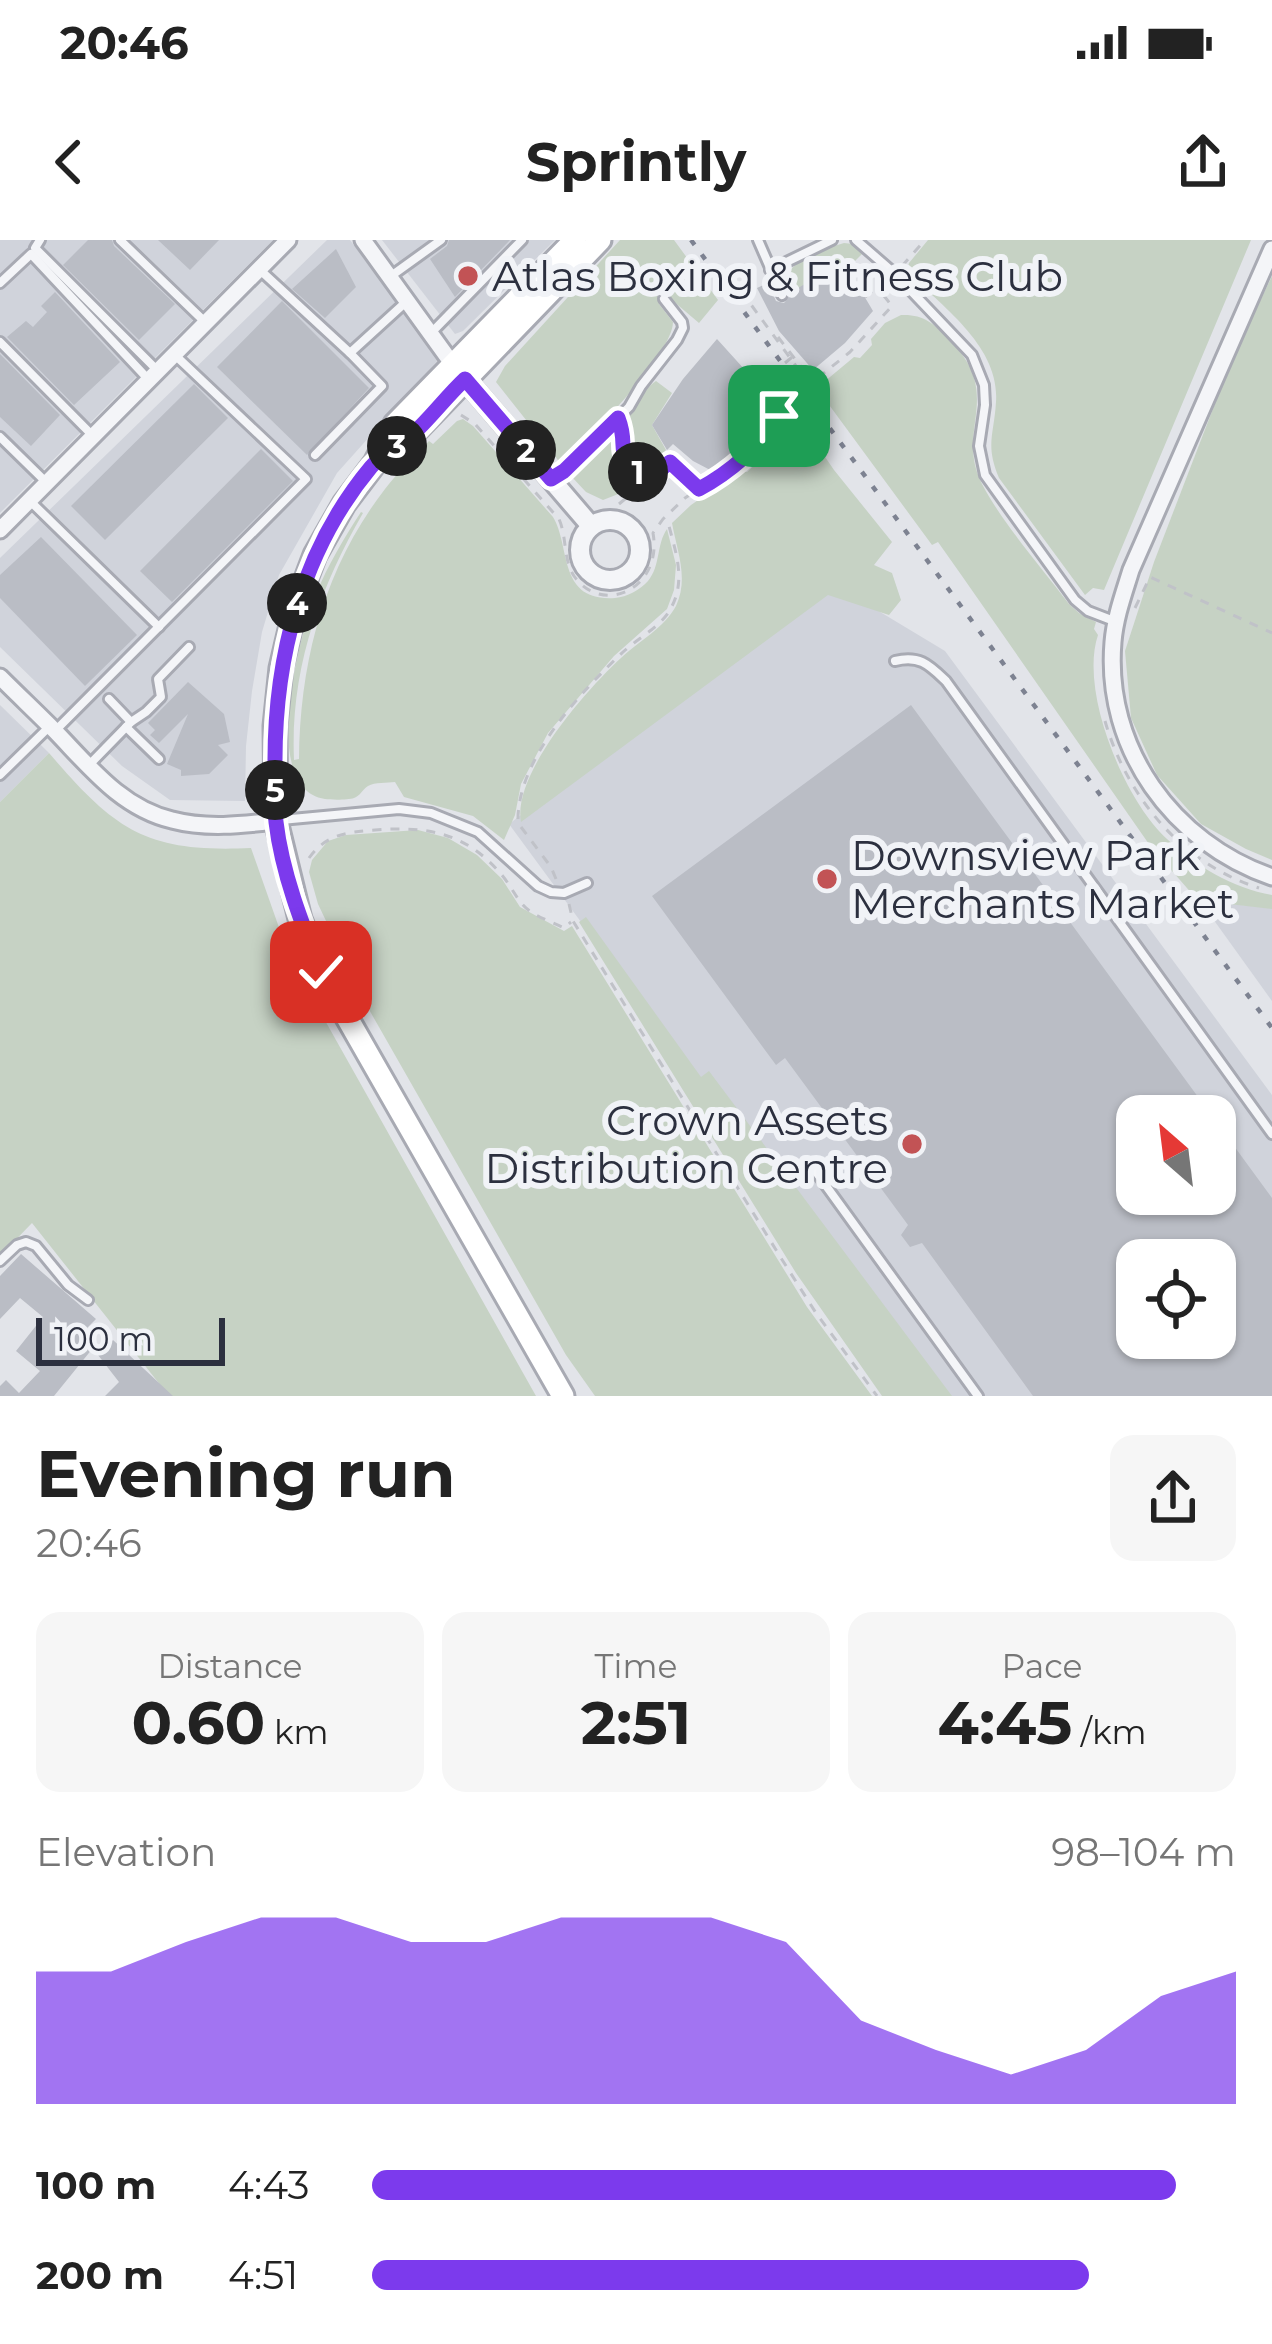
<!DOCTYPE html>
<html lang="en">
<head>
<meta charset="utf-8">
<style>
  :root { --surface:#fff; --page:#f6f6f6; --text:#222; --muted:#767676; --accent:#7c3aed }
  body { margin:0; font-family:Montserrat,sans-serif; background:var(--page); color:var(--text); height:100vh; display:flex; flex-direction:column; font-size:45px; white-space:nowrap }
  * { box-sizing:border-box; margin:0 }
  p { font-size:39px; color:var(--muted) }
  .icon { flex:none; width:66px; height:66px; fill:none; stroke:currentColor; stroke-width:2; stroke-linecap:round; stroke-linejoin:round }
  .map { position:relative; height:1156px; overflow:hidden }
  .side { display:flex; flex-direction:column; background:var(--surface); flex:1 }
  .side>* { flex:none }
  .needle { width:78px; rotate:332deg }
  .fabs { position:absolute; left:1116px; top:855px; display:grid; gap:24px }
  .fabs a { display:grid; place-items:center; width:120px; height:120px; border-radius:24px; background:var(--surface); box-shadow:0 3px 9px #0004; font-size:60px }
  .scale { position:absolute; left:36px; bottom:30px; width:189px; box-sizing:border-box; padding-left:12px; border:6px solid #2c303f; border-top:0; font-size:33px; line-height:42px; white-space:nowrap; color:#2c303f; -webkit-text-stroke:9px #f1f3f7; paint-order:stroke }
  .pin { position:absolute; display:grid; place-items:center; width:102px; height:102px; color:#fff; margin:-51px; border-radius:24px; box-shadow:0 6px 18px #0006 }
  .km { position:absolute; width:60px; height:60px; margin:-30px; border-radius:50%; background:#222; color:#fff; font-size:33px; line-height:60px; text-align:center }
  .round { display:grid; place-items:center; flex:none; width:126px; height:126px; border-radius:24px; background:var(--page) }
  .headline { display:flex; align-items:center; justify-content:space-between; height:204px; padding:0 36px }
  h1 { font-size:66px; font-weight:700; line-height:90px }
  .metrics { display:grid; grid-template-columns:repeat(3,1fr); gap:18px; height:204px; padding:12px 36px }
  .metrics div { display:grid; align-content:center; border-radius:24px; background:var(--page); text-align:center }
  .metrics b { font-size:60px; font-weight:700 }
  .metrics small { font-size:33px; font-weight:400 }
  .metrics p { font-size:33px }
  .chart { height:336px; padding:24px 36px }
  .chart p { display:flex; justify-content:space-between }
  .chart svg { width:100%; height:216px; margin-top:12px; fill:var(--accent); opacity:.7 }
  ul { padding:0 36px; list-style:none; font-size:39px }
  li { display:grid; grid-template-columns:192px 144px 1fr; align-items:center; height:90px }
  li i { height:30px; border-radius:15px; background:var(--accent) }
  .status { display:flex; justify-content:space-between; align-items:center; height:84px; padding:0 60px; background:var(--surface); direction:ltr }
  .status svg { height:33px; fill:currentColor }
  header { display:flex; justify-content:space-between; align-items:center; height:156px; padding:0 36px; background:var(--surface); font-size:54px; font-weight:700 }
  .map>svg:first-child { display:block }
  .built { fill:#d0d3db; fill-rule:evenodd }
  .green { fill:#c6d2c4 }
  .building { fill:#babdc5; fill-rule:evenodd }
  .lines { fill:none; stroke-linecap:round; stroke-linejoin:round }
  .service-casing { stroke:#a8aab3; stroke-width:14 }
  .minor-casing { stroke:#a8aab3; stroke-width:21 }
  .tertiary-casing { stroke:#a8aab3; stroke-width:24 }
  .secondary-casing { stroke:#a8aab3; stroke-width:27 }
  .path { stroke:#c0c2c8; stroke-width:3; stroke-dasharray:9 9; stroke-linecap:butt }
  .service { stroke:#f4f5f8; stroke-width:8 }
  .minor { stroke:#f4f5f8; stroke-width:15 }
  .tertiary { stroke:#f4f5f8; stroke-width:18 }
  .secondary { stroke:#fff; stroke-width:21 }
  .rail { stroke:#7d8291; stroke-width:4.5; stroke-dasharray:6 12; stroke-linecap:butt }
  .route-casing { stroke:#fff; stroke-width:24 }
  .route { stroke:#7c3aed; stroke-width:15 }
  .poi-dot { fill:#c25355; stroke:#f1f3f7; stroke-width:4.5 }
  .labels { text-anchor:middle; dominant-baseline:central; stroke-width:12; stroke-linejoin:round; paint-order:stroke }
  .poi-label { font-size:42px; fill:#2c303f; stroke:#f1f3f7; text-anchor:start }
</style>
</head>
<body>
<div class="status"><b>20:46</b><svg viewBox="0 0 49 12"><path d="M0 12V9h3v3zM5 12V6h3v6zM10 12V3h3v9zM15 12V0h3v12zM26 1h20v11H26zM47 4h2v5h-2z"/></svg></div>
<header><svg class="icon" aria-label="back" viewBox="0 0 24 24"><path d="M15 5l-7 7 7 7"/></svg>Sprintly<svg class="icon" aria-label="share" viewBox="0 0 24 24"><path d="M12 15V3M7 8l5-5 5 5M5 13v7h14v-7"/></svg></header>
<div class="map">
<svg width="1272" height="1156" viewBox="0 0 1272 1156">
  <rect width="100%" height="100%" fill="#e2e4e9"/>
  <!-- built -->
  <g class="built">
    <polygon points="0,0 273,0 0,273"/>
    <polygon points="327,0 350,0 439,119 337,233 279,335 262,392 252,451 246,506 245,561 170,560 122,526 0,407 0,318"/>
    <polygon points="382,0 555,0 463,91 455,94"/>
    <path d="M 832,343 L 945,411 L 1272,855 L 1272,1156 L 929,1156 L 509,584 ZM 1137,876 L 1215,876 L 1215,954 L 1137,954 ZM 1137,1020 L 1215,1020 L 1215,1098 L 1137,1098 Z"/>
    <polygon points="0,465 49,513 0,562"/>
    <polygon points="1220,663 1272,668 1272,761 1208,672"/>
  </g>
  <!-- green -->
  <g class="green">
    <path d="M 620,0 L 674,0 L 718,60 L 699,83 L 666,55 L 659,64 L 673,82 C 673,113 591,196 567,221 L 561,224 L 496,142 L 505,126 Z"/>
    <path d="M 928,0 L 1251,0 L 1104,350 L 1093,348 L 1085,355 L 999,238 C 985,204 994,196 996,162 C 1000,106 942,67 907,31 L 909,23 Z"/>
    <path d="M 844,3 L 853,4 L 862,14 L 844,32 L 834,26 L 791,54 L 784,38 C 795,19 824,9 844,3 Z"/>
    <polygon points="1272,36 1272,620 1246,609 1201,584 1157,535 1131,478 1125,411 1154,322 1231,122"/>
    <path d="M 901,75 C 923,74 933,83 948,98 C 1006,156 954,188 982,244 C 1003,284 1042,328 1069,364 L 1079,373 L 1096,382 L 1094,389 L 1098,395 C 1079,451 1124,560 1167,599 C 1196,626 1232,648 1272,655 L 1272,669 L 1220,663 L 1208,672 L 1151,607 L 962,336 L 938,302 L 932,305 L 824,158 L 818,147 L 854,117 L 860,118 L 872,105 L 871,99 L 885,83 Z"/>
    <path d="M 656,141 L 672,153 L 652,185 L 666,210 L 645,232 C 607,215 630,159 656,141 Z"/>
    <path d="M 793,170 L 834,230 L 892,302 L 874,325 L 892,333 L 901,360 L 889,375 L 828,355 L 521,582 C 512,534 587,449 621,418 C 638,402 665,387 676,366 C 689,338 677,311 672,283 L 691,265 L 740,231 L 747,232 L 760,220 L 758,214 Z"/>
    <path d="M 463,179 L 473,186 L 553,277 C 571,306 557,362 615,358 C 627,357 640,350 648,341 C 661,325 656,305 667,289 L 676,325 L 674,350 L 667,369 L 614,416 L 548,493 L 521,544 L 515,575 L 504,600 L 473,576 L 404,557 L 395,542 C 387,543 375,542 368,546 C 362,550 360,556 354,558 C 348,560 332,560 325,559 C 258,549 300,393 316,354 C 328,325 344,298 361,272 L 363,273 C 319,349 290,431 294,520 L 299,519 C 300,421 324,328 385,249 C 398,232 414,217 429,201 L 433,204 L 457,181 Z"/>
    <path d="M 617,190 L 621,194 C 618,226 634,221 637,242 L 626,251 L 603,260 L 586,252 L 571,236 Z"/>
    <path d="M 49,513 C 115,590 146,613 251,608 L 282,696 L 309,752 L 536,1156 L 169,1156 L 32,983 L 0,1016 L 0,562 Z"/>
    <polygon points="418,590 448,598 477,615 502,639 520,667 564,691 572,686 807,1067 872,1156 595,1156 566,1115 363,759 318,664 309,632 312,620 328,601 346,595"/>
    <polygon points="586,677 701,837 709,831 952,1156 882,1156 796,1033 579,682"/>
  </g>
  <!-- building -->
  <g class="building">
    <polygon points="88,0 112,0 114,6 175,64 139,100 63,25"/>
    <polygon points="158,0 219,0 190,30"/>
    <polygon points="449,0 510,0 455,57 430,19 447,6"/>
    <polygon points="336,9 356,47 325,78 292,49"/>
    <polygon points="834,26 860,49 873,71 845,103 813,130 779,91 757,48 768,43 776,61 784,63 795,50"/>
    <polygon points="55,52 120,122 74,165 7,97 26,81 33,87 47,72 41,66"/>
    <polygon points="282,61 369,148 307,215 217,127"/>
    <polygon points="717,99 745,130 771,174 742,208 714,232 693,221 673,204 667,210 652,185 683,139"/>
    <polygon points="0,114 60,175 31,206 0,177"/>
    <polygon points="194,144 228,178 105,300 71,266"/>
    <polygon points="261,209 293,241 172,362 140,331"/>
    <polygon points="41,297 137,395 85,446 0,358 0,335"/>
    <polygon points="188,442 224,474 230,502 218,505 228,515 209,534 181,536 181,530 167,524 188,474 159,503 150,495 155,490 148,483"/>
    <path d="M 911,465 L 1212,876 L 1137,876 L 1137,954 L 1215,954 L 1215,880 L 1272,958 L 1272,1156 L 1033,1156 L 922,1003 L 910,1007 L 901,995 L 908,985 L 785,818 L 776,825 L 652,656 ZM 1137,1020 L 1215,1020 L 1215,1098 L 1137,1098 Z"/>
    <polygon points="21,1014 96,1079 84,1091 97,1103 54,1156 0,1156 0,1146 6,1140 19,1153 40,1131 16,1111 43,1077 20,1058 0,1079 0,1036"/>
    <polygon points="113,1100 173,1156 105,1156 119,1142 98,1115"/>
  </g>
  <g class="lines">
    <!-- service casing -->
    <g class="service-casing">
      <g id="service">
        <polyline points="40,0 35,8 157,130"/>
        <polyline points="120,0 205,82"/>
        <polyline points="758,0 782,55"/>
        <polyline points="856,0 894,33 972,115 984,145 985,165 979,206 985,235 1075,360 1088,371 1114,381"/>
        <polyline points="260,30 350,113 407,61"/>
        <polyline points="770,30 832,0"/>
        <polyline points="391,36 441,0"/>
        <polyline points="0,43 31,14 148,139"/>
        <polyline points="431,93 522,0"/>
        <polyline points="0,102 92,195"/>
        <polyline points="0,197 46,242"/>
        <polyline points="315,215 382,146 350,113"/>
        <polyline points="553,238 564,231 629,167 641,146 677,100 683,88 682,82 664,59"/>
        <polyline points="30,261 159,387"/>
        <path d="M 895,421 C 920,415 929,425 946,441 L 1272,894"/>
        <polyline points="131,482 146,472 161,457 158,439 189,407"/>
        <polyline points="126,487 159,519"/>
        <polyline points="55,491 306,239 176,116"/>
        <polyline points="89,525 131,482 109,459"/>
        <polyline points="0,535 49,487"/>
        <polyline points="281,580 399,569 431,573 478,592 538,646 551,652 564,653 587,643"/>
        <polyline points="811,925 978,1156"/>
        <polyline points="0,1021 17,1005 26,1002 36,1006 68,1045 88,1060"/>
      </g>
    </g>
    <!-- minor casing -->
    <g class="minor-casing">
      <g id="minor">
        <polyline points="363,0 456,129"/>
        <path d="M 1272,9 L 1131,330 C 1124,353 1115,377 1113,402 C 1104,508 1173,603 1272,637"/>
        <polyline points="0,290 288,0"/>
        <path d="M 0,437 C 18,455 36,472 54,490 C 89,526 121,568 172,580 C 206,589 241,585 276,581"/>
      </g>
    </g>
    <!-- tertiary casing -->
    <g class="tertiary-casing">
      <g id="tertiary">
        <polyline points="465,139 591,286"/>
        <circle cx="610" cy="310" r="30"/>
      </g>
    </g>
    <!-- secondary casing -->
    <g class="secondary-casing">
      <g id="secondary">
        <polyline points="380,219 412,195 600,0"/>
        <polyline points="563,1156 321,732 300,679 276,581 275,486 281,428 295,368 315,315 344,264 375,223 395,184 575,0"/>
      </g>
    </g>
    <!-- path -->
    <g class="path">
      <polyline points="902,26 925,0"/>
      <polyline points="741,51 810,145"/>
      <polyline points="865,57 886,40"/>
      <polyline points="778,97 812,141"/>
      <polyline points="785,123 797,113"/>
      <polyline points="759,136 754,138 765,156"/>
      <polyline points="804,149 850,112 892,66 877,47"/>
      <path d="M 461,175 L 475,184 L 559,279 C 567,297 563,319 574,336 C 603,377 663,348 653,293 L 663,279 L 685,258 L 738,222 L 773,185 L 780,169 L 760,138"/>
      <path d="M 622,187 C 623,216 621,222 647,238"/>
      <polyline points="679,230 689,218"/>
      <polyline points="619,264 670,222 699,249"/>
      <polyline points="1135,368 1150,337 1272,393"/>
      <path d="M 1105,481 C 1127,557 1182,624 1259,648"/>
      <path d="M 309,618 C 326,594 348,592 375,590 C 427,586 465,592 501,634 C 509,643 515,656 523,665 C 533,676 550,681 564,688 L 571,682"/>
      <path d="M 556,639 L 551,627 L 518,583 C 516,520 580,453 623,412 C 638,398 662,386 671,368 C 686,341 676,313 669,286 L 665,280"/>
      <polyline points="569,664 573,681 781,1018 816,1073 877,1156"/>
    </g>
    <!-- service -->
    <use href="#service" class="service"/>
    <!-- minor -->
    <use href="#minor" class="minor"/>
    <!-- tertiary -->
    <use href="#tertiary" class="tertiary"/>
    <!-- secondary -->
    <use href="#secondary" class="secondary"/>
    <!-- rail -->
    <polyline class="rail" points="691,0 1272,788"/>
  </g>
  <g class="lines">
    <!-- route casing -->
    <g class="route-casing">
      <path id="route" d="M 321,732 C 302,684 282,633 276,582 C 274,564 275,545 275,527 C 274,419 301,311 371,227 C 383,213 401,205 414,193 C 432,176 447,156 465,139 L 551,239 L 564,231 L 618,178 C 631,211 609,213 649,239 L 670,222 L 699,249 C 729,233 761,206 779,176"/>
    </g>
    <!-- route -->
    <use href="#route" class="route"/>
  </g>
  <!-- markers -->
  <g class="poi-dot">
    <circle cx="468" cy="36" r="12"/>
    <circle cx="827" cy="639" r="12"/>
    <circle cx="912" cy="904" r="12"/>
  </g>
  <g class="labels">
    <!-- poi labels -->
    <g class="poi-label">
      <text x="492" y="36">Atlas Boxing &amp; Fitness Club</text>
      <text x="851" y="615">Downsview Park<tspan x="851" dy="48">Merchants Market</tspan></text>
      <text x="888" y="880" text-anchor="end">Crown Assets<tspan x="888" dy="48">Distribution Centre</tspan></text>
    </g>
  </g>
</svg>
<div class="fabs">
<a><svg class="needle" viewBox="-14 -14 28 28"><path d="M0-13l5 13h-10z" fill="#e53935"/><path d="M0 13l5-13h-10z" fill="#767676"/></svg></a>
<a><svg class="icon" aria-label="locate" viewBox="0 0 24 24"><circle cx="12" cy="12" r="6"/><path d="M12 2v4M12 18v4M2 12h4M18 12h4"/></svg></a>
</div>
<div class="scale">100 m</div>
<div class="pin" style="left:779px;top:176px;background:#1e9e55"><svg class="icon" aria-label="arrive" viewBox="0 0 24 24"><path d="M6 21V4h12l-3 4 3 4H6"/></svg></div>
<div class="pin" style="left:321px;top:732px;background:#d93025"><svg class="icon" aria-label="check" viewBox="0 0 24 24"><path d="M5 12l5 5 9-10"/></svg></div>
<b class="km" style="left:638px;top:232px">1</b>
<b class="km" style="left:526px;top:210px">2</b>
<b class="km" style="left:397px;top:206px">3</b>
<b class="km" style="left:297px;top:363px">4</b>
<b class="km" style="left:275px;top:550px">5</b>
</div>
<section class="side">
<div class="headline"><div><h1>Evening run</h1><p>20:46</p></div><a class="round"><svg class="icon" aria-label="share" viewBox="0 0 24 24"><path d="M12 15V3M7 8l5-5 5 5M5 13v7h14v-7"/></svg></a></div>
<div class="metrics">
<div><p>Distance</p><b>0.60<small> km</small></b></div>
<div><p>Time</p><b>2:51</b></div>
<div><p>Pace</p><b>4:45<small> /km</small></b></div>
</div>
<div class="chart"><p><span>Elevation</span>98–104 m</p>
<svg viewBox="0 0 160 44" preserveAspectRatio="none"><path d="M0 44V17L10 17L20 11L30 6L40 6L50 11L60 11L70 6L80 6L90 6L100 11L110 27L120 33L130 38L140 33L150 22L160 17V44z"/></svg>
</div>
<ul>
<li><b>100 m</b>4:43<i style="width:93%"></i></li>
<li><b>200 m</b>4:51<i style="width:83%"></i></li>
</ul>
</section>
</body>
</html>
